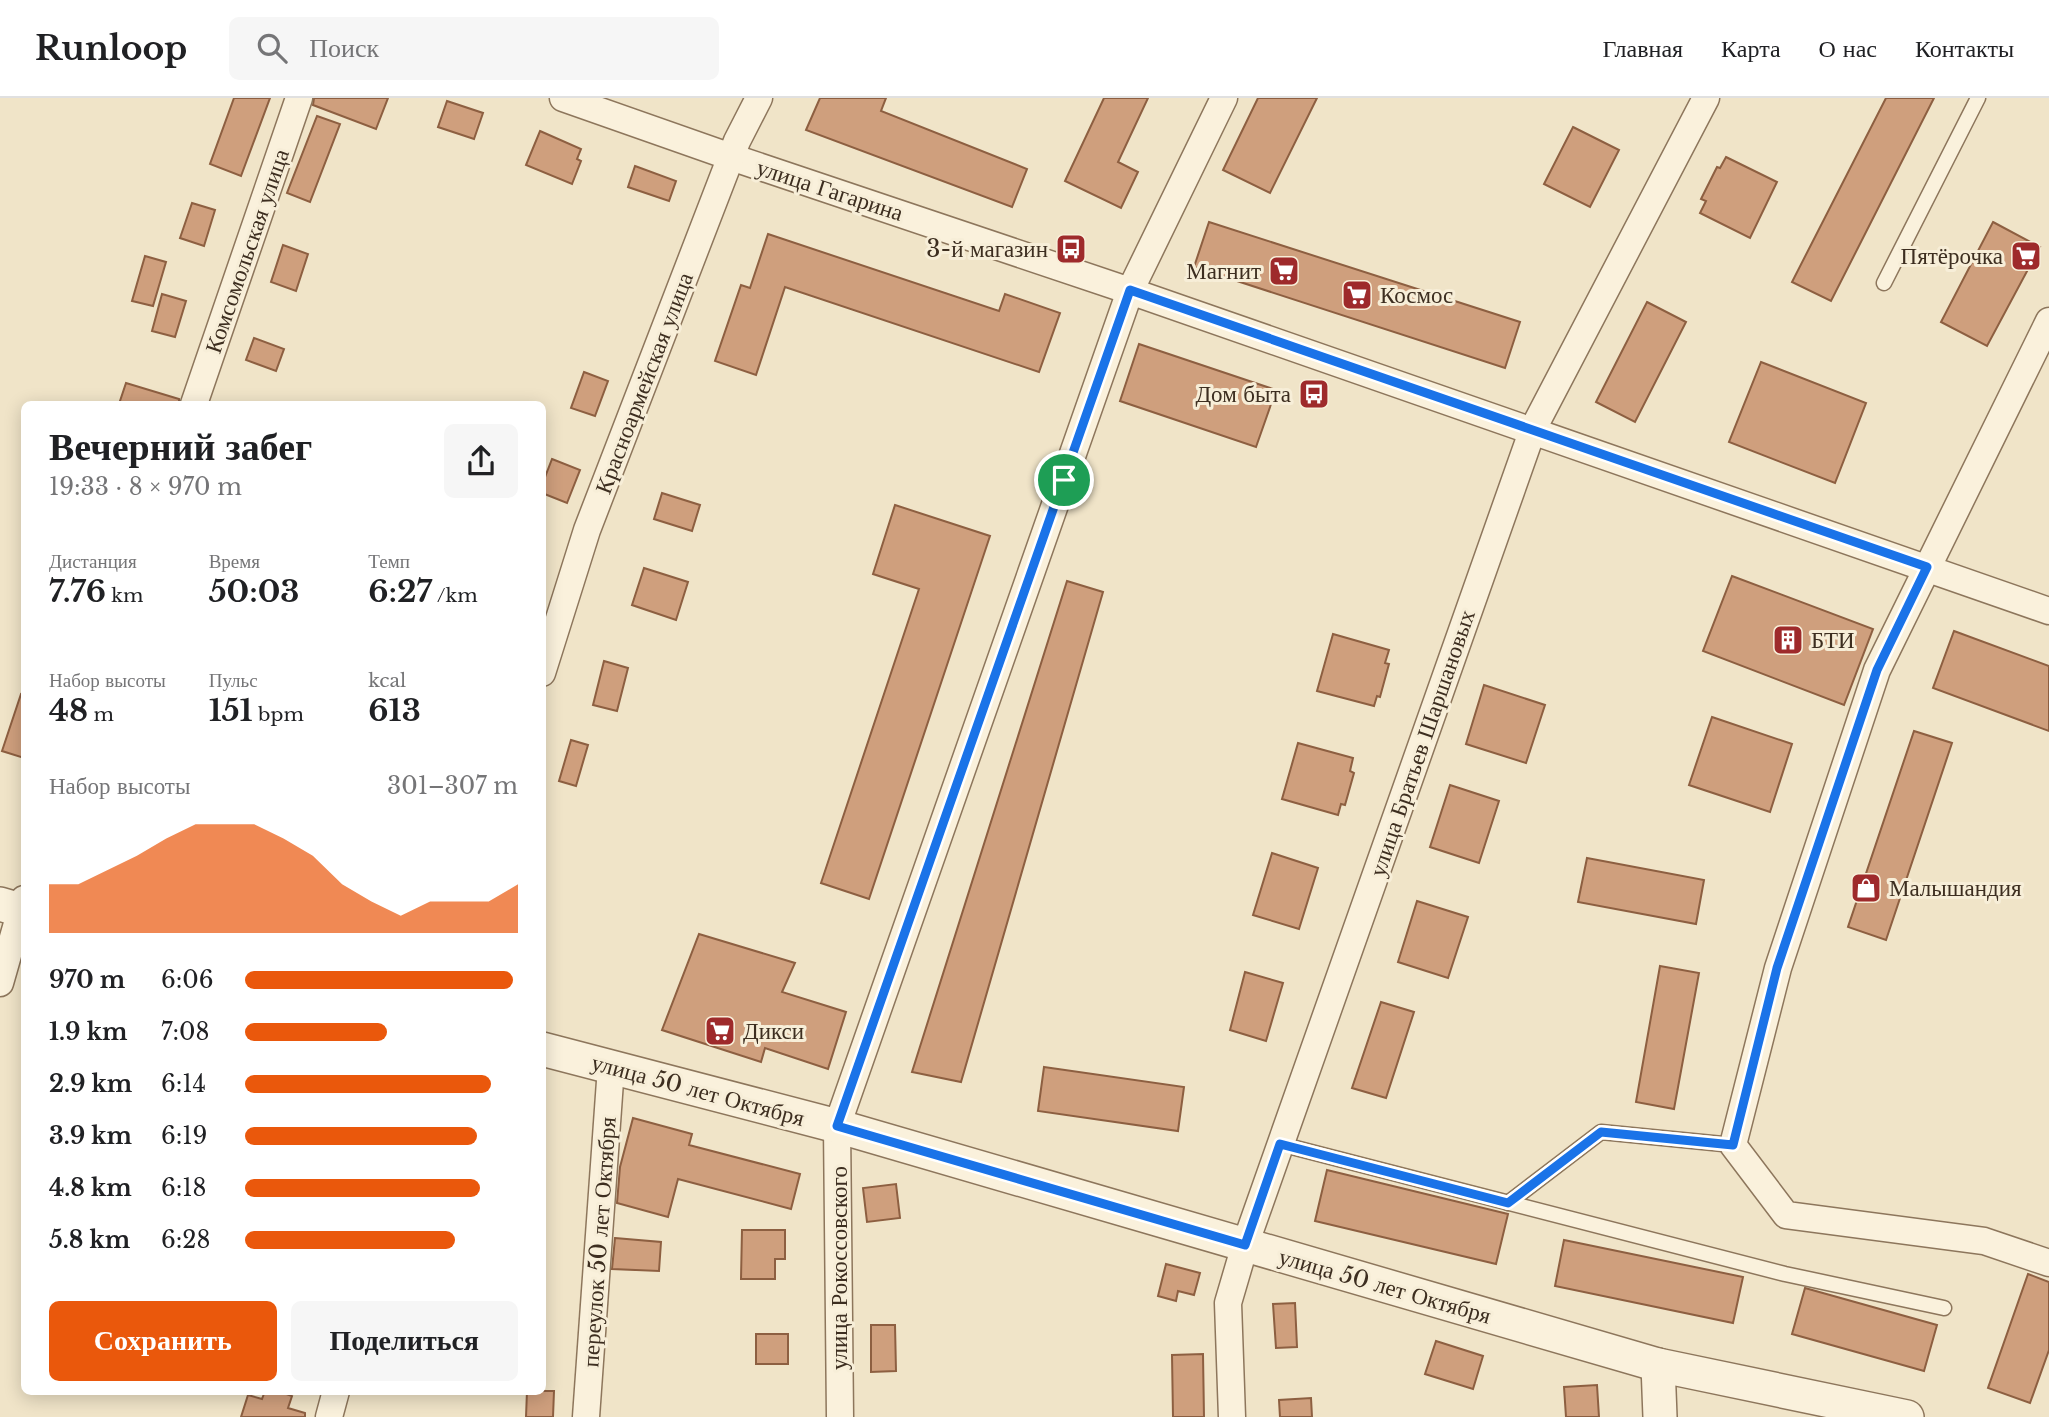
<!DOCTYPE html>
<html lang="ru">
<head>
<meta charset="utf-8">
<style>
  :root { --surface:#fff; --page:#f6f6f6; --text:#202124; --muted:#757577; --line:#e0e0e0; --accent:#ea580c }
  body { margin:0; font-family:"Libre Baskerville",serif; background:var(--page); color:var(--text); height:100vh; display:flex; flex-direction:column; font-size:26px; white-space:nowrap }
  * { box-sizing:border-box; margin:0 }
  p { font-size:23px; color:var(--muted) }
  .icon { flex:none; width:38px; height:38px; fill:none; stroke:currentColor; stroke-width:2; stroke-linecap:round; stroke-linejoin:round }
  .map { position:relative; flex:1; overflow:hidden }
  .panel { position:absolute; left:21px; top:303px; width:525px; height:994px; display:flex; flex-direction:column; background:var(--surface); border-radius:10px; box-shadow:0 4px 18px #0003 }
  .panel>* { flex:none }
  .pin { position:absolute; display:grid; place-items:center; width:60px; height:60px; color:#fff; margin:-30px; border:4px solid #fff; border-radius:50%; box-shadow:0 2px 7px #0007 }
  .round { display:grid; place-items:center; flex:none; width:74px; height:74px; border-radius:10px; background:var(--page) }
  .headline { display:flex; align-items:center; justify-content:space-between; height:119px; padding:0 28px }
  h1 { font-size:38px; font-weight:800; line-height:52px }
  .stats { display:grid; grid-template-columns:repeat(3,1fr); gap:10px; height:119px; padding:7px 28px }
  .stats div { display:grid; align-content:center }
  .stats b { font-size:30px; font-weight:800 }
  .stats small { font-size:19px; font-weight:400 }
  .stats p { font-size:19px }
  .chart { height:196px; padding:14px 28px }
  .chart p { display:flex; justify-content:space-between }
  .chart svg { width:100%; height:126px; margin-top:7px; fill:var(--accent); opacity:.7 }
  .action { display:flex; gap:14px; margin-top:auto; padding:14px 28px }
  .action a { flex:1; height:80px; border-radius:10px; background:var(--accent); color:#fff; font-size:28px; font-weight:800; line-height:80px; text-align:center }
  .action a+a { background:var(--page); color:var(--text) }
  ul { padding:0 28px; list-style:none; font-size:23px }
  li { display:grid; grid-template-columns:112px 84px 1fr; align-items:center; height:52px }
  li i { height:18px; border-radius:9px; background:var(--accent) }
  header { display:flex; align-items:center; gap:42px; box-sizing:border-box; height:98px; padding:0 35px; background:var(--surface); border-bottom:2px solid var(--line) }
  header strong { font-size:33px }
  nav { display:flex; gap:38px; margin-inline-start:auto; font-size:24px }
  .search { width:490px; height:63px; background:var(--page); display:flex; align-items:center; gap:18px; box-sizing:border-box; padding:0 24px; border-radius:10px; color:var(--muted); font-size:26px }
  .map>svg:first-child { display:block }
  .building { fill:#cf9f7d; stroke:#8d5f41; stroke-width:2 }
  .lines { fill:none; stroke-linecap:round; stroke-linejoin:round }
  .service-casing { stroke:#8d765c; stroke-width:17 }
  .minor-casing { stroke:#8d765c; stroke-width:29 }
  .tertiary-casing { stroke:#8d765c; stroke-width:36 }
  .service { stroke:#faf1dc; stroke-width:14 }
  .minor { stroke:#faf1dc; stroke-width:26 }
  .tertiary { stroke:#faf1dc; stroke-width:33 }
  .route-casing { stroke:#fff; stroke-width:14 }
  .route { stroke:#1a73e8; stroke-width:9 }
  .labels { text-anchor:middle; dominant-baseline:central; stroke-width:6; stroke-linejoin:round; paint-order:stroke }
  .street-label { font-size:23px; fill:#3d2e20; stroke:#f7eed8 }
  .poi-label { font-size:23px; fill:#3d2e20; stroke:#f7eed8; text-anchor:end }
</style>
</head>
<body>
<header>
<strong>Runloop</strong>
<div class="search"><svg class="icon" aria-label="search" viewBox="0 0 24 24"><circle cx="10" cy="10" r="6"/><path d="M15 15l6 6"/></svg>Поиск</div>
<nav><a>Главная</a><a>Карта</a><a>О нас</a><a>Контакты</a></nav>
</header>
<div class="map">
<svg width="2049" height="1319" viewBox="0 0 2049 1319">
  <rect width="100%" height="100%" fill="#f0e4c8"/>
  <!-- building -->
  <g class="building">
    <polygon points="234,0 270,0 241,78 210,66"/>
    <polygon points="314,0 388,0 376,31 313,7"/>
    <polygon points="820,0 886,0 881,13 1027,71 1012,109 806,32"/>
    <polygon points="1104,0 1148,0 1118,64 1138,74 1121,110 1065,83"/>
    <polygon points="1258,0 1317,0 1270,95 1223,72"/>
    <polygon points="1886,0 1934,0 1831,203 1792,184"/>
    <polygon points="447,3 483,15 474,41 438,29"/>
    <polygon points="317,18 340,26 310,104 287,95"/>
    <polygon points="1573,29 1619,52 1590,109 1544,86"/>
    <polygon points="540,33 581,51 577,61 581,63 572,86 526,67"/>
    <polygon points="1726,59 1777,84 1750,140 1700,115 1706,103 1701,101 1717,69 1720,70"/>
    <polygon points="635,68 676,83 669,103 628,89"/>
    <polygon points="192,105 215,112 204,148 180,140"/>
    <polygon points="1209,124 1520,224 1505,270 1194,169"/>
    <polygon points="1993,124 2040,149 1987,248 1941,224"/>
    <polygon points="768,136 999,213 1005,196 1060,215 1039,274 785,189 756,277 715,263 741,187 750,190"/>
    <polygon points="283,147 308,156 296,193 271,184"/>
    <polygon points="145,158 166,164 153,208 132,203"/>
    <polygon points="162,196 186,203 175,239 152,233"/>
    <polygon points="1647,204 1686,224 1635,324 1596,304"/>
    <polygon points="254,240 284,251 276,273 246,262"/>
    <polygon points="1139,246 1276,292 1256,349 1120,303"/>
    <polygon points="1761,264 1866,305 1835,385 1729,344"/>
    <polygon points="584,274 608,283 595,318 571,310"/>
    <polygon points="126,285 179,301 179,306 119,306"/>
    <polygon points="552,361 580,372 567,405 542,395 542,387"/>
    <polygon points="662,395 700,407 692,433 654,421"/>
    <polygon points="895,407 990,438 869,801 821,785 919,491 873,476"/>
    <polygon points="644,470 688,484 676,522 632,507"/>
    <polygon points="1732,478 1873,531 1844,607 1703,553"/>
    <polygon points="1067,483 1103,494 961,984 912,974"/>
    <polygon points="1954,533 2049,568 2049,633 1933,590"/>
    <polygon points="1333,536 1389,552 1385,565 1389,566 1380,599 1377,598 1374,608 1317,593"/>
    <polygon points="604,563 628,570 617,613 593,607"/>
    <polygon points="1484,587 1545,607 1526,665 1466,646"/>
    <polygon points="21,596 24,597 24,660 2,653"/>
    <polygon points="1712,619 1792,646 1770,714 1689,687"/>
    <polygon points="1914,633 1952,645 1886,842 1848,829"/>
    <polygon points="571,642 588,647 576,688 559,683"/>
    <polygon points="1298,645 1353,660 1350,673 1354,675 1345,707 1341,706 1338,717 1282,701"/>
    <polygon points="1450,687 1499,703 1479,765 1430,749"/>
    <polygon points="1272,755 1318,770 1299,831 1253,817"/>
    <polygon points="1587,760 1704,782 1696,826 1578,804"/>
    <polygon points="1417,803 1468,819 1448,880 1398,864"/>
    <polygon points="699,836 795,865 782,894 846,914 828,971 765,950 761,964 662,932"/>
    <polygon points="1660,868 1699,875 1674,1011 1636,1004"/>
    <polygon points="1245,874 1283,885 1266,943 1230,932"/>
    <polygon points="1381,904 1414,914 1386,1000 1352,990"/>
    <polygon points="1044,969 1184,989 1178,1033 1038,1013"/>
    <polygon points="633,1020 692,1036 689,1047 800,1076 791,1111 678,1081 668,1119 617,1105 620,1069"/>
    <polygon points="1327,1072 1508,1116 1496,1166 1315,1123"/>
    <polygon points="896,1086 900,1120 867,1124 863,1090"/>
    <polygon points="742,1132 785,1132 785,1161 775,1161 775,1181 741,1181"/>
    <polygon points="615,1140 661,1144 659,1173 612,1171"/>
    <polygon points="1564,1142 1743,1179 1733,1225 1555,1188"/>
    <polygon points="1166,1166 1200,1175 1194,1197 1178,1193 1176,1203 1158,1198"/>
    <polygon points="2028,1176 2049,1184 2049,1252 2030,1305 1988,1290"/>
    <polygon points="1805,1190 1937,1227 1924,1273 1792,1236"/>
    <polygon points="1295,1205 1297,1249 1276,1250 1273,1206"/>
    <polygon points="871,1227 895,1227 896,1273 871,1274"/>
    <rect x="756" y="1236" width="32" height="30"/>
    <polygon points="1436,1243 1483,1258 1473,1291 1425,1276"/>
    <polygon points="1203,1256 1204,1319 1173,1319 1172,1257"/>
    <polygon points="1597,1287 1599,1319 1566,1319 1564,1289"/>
    <polygon points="265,1293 278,1293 292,1298 288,1310 305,1315 305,1319 241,1319 248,1297 262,1301"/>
    <polygon points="527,1293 554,1293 553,1319 526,1319"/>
    <polygon points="1311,1300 1312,1319 1280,1319 1279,1302"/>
  </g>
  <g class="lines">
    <!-- service casing -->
    <g class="service-casing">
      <g id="service">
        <polyline points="1884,185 1978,0"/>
        <polyline points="1280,1046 1785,1176 1944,1210"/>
        <polyline points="1508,1105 1601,1034 1733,1047"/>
      </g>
    </g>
    <!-- minor casing -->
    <g class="minor-casing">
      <g id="minor">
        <polyline points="563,0 731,59 1130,193 2049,513"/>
        <polyline points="2049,223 1877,572 1778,870 1733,1047 1786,1117 1984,1143 2049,1165"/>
        <polyline points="194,306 299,0"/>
        <polyline points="542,575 587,432 737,43 759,0"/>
        <polyline points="0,885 24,801"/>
        <polyline points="329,1319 336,1293"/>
        <polyline points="586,1319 611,969"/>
        <polyline points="840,1319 837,1028 1130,193 1224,0"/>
        <polyline points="1232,1319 1228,1205 1245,1147 1533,331 1706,0"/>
      </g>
    </g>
    <!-- tertiary casing -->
    <g class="tertiary-casing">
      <g id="tertiary">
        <polyline points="0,806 24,813"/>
        <polyline points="542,951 837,1028 1658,1267 1907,1319"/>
        <polyline points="1658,1267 1660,1319"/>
      </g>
    </g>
    <!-- service -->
    <use href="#service" class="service"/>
    <!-- minor -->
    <use href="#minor" class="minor"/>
    <!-- tertiary -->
    <use href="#tertiary" class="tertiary"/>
  </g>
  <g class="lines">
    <!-- route casing -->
    <g class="route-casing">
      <polygon id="route" points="1130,192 1927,469 1877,572 1777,870 1733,1047 1601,1034 1508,1105 1280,1046 1245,1147 837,1028"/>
    </g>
    <!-- route -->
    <use href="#route" class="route"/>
  </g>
  <!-- icons -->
  <defs>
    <g id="bus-square" transform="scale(1.575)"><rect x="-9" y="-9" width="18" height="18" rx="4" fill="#9e2a2b" stroke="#f7eed8"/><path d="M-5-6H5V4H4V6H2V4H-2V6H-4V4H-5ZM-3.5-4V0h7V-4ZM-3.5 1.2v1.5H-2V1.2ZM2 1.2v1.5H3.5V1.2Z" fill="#fff"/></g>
    <g id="supermarket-square" transform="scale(1.575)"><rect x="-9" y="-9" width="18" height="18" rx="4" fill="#9e2a2b" stroke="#f7eed8"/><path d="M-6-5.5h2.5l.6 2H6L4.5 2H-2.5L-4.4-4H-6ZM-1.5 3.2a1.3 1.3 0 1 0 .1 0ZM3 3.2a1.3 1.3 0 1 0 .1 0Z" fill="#fff"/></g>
    <g id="building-square" transform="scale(1.575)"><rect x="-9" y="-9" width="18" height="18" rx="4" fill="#9e2a2b" stroke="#f7eed8"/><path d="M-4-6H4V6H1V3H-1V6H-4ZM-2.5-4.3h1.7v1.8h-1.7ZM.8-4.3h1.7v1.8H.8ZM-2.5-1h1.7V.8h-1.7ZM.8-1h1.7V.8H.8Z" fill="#fff"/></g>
    <g id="shop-square" transform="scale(1.575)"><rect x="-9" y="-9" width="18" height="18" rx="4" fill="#9e2a2b" stroke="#f7eed8"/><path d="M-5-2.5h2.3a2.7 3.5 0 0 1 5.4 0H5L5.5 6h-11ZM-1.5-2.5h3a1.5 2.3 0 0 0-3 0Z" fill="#fff"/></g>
  </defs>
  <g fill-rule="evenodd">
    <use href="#bus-square" x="1071" y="151"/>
    <use href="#supermarket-square" x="2026" y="158"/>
    <use href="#supermarket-square" x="1284" y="173"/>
    <use href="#supermarket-square" x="1357" y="197"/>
    <use href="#bus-square" x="1314" y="296"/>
    <use href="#building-square" x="1788" y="542"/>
    <use href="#shop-square" x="1866" y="790"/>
    <use href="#supermarket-square" x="720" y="933"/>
  </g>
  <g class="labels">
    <!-- street labels -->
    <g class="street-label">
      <text transform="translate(830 92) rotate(18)">улица Гагарина</text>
      <text transform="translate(247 153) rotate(-71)">Комсомольская улица</text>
      <text transform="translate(644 285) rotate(-69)">Красноармейская улица</text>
      <text transform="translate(1422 645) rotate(-71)">улица Братьев Шаршановых</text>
      <text transform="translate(698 992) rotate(15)">улица 50 лет Октября</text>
      <text transform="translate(599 1144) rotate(-86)">переулок 50 лет Октября</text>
      <text transform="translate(839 1170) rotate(-90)">улица Рокоссовского</text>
      <text transform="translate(1385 1188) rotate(16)">улица 50 лет Октября</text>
    </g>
    <!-- poi labels -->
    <g class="poi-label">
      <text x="1048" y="151">3-й магазин</text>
      <text x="2003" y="158">Пятёрочка</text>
      <text x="1261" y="173">Магнит</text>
      <text x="1380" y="197" text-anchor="start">Космос</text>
      <text x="1291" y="296">Дом быта</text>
      <text x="1811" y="542" text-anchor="start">БТИ</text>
      <text x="1889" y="790" text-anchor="start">Малышандия</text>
      <text x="743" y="933" text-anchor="start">Дикси</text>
    </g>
  </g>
</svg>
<div class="pin" style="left:1064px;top:382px;background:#1e9e55"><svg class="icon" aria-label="arrive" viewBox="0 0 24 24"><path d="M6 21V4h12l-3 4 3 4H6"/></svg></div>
<section class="panel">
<div class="headline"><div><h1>Вечерний забег</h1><p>19:33 · 8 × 970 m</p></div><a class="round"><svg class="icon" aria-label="share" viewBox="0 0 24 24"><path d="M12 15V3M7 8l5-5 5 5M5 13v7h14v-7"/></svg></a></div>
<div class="stats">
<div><p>Дистанция</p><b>7.76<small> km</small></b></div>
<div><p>Время</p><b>50:03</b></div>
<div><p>Темп</p><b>6:27<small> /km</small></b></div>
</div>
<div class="stats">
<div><p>Набор высоты</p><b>48<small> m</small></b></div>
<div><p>Пульс</p><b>151<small> bpm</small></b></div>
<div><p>kcal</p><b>613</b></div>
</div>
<div class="chart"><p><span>Набор высоты</span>301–307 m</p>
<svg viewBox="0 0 160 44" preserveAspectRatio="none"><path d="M0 44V27L10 27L20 22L30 17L40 11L50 6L60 6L70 6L80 11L90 17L100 27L110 33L120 38L130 33L140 33L150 33L160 27V44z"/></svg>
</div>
<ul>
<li><b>970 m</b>6:06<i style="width:98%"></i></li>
<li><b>1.9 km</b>7:08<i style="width:52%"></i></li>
<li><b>2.9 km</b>6:14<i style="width:90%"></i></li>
<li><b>3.9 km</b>6:19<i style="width:85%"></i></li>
<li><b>4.8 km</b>6:18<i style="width:86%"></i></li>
<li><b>5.8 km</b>6:28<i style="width:77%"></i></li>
</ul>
<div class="action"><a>Сохранить</a><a>Поделиться</a></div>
</section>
</div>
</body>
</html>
